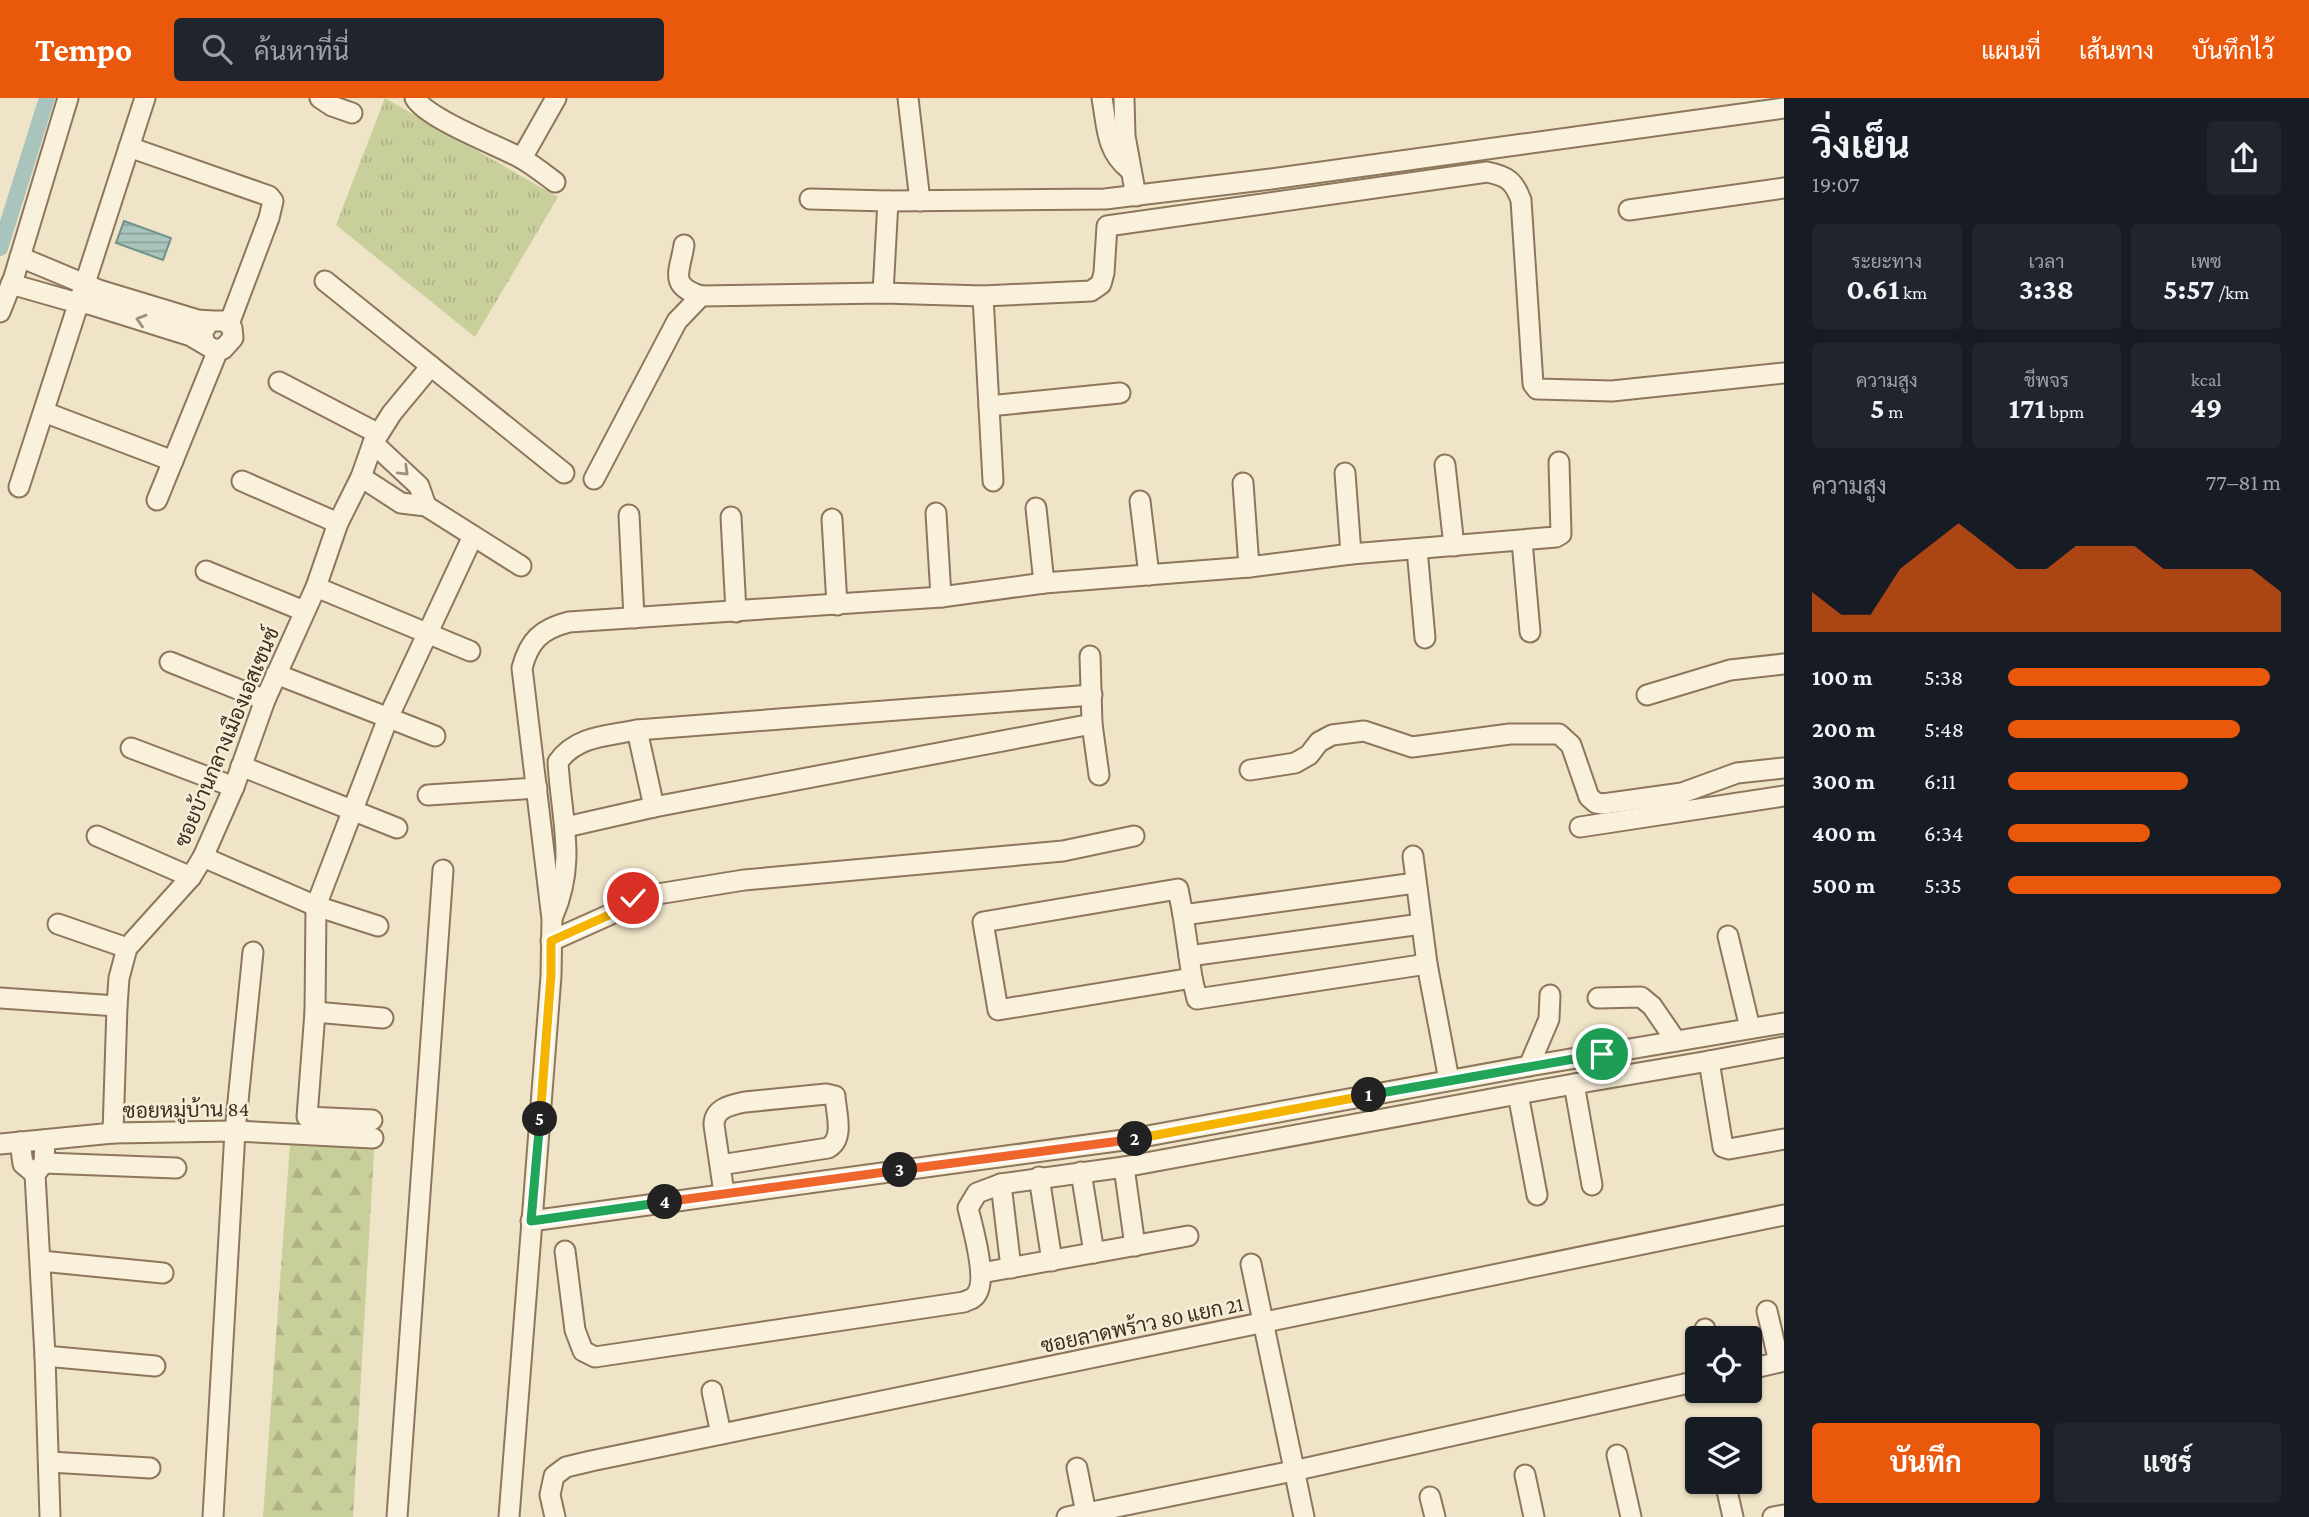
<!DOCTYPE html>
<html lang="th">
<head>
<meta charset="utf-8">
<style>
  :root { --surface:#171b24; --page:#20242c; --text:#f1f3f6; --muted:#9ea1a6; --accent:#ea580c }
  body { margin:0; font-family:"Crimson Pro",Sarabun,serif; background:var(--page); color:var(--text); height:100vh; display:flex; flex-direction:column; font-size:26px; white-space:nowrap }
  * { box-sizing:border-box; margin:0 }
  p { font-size:23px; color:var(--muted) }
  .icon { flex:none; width:38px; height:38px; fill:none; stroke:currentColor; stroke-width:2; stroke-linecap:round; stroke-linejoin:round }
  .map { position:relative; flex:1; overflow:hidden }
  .side { display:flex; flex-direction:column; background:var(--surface); width:525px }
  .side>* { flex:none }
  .controls { position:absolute; left:1685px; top:1228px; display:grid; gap:14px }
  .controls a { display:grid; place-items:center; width:77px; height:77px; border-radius:7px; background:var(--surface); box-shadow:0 2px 5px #0004; font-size:35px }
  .pin { position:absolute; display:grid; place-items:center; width:60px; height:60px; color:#fff; margin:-30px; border:4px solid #fff; border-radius:50%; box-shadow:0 2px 7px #0007 }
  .km { position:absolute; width:35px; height:35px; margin:-18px; border-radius:50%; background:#222; color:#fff; font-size:19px; line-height:35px; text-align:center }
  .round { display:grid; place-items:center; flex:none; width:74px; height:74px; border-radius:7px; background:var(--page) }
  .overview { display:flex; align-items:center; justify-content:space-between; height:119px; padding:0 28px }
  h1 { font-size:38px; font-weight:700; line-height:52px }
  .figures { display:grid; grid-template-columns:repeat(3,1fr); gap:10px; height:119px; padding:7px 28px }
  .figures div { display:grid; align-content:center; border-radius:7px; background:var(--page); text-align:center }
  .figures b { font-size:30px; font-weight:700 }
  .figures small { font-size:19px; font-weight:400 }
  .figures p { font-size:19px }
  .chart { height:196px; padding:14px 28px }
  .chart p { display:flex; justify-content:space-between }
  .chart svg { width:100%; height:126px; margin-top:7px; fill:var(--accent); opacity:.7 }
  .cta { display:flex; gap:14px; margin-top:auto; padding:14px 28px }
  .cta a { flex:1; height:80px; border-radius:7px; background:var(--accent); color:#fff; font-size:28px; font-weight:700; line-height:80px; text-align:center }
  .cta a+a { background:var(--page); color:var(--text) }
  ul { padding:0 28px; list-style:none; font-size:23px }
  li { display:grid; grid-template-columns:112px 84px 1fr; align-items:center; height:52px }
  li i { height:18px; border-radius:9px; background:var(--accent) }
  header { display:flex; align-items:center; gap:42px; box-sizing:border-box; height:98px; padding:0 35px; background:var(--accent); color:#fff }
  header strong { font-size:33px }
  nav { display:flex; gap:38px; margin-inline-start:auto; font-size:24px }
  .search { width:490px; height:63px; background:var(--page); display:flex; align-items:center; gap:18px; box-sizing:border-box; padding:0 24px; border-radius:7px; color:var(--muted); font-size:26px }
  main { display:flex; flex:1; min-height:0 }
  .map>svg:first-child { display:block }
  .grass { fill:url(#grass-tufts) }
  .forest { fill:url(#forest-firs) }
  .water { fill:url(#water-rules); stroke:#6f938a; stroke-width:2 }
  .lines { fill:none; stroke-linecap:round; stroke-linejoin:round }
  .canal { stroke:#a9c4bc; stroke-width:16 }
  .minor-casing { stroke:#8d765c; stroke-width:23 }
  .minor { stroke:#faf1dc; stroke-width:19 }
  .oneway { stroke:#9c907e }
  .split-1-casing { stroke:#fff; stroke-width:14 }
  .split-2-casing { stroke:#fff; stroke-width:14 }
  .split-3-casing { stroke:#fff; stroke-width:14 }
  .split-4-casing { stroke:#fff; stroke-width:14 }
  .split-5-casing { stroke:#fff; stroke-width:14 }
  .split-6-casing { stroke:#fff; stroke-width:14 }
  .split-1 { stroke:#22a559; stroke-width:9 }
  .split-2 { stroke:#f5b400; stroke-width:9 }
  .split-3 { stroke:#f0652b; stroke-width:9 }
  .split-4 { stroke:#f0652b; stroke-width:9 }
  .split-5 { stroke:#22a559; stroke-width:9 }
  .split-6 { stroke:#f5b400; stroke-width:9 }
  .labels { text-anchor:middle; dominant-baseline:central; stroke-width:5; stroke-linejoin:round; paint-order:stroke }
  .street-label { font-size:21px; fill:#3d2e20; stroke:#f7eed8 }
</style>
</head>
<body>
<header>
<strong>Tempo</strong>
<div class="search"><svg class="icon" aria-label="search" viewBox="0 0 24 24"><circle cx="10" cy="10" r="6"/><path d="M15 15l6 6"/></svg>ค้นหาที่นี่</div>
<nav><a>แผนที่</a><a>เส้นทาง</a><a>บันทึกไว้</a></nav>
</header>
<main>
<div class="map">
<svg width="1784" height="1419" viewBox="0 0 1784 1419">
  <defs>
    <pattern id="grass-tufts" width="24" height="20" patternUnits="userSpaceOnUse" patternTransform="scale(1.75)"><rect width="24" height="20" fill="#c9cf9b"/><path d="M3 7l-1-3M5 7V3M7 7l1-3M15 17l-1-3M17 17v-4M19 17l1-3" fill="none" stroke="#aeb285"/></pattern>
    <pattern id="forest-firs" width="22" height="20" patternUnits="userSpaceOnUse" patternTransform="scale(1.75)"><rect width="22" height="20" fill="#c9cf9b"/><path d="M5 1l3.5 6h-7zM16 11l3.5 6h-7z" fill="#aeb285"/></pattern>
    <pattern id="water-rules" width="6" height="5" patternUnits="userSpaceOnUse" patternTransform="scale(1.75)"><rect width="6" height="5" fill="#a9c4bc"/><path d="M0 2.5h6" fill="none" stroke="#8ba098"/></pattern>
  </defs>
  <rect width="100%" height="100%" fill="#f0e4c8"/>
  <!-- grass -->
  <polygon class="grass" points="385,0 558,99 475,239 336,127"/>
  <!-- forest -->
  <polygon class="forest" points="291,1031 375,1036 353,1419 263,1419"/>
  <!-- water -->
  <polygon class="water" points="124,123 171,140 163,162 116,145"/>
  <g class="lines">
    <!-- canal -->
    <polyline class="canal" points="0,150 47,0"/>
    <!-- minor casing -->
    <g class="minor-casing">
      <g id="minor">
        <polyline points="320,0 332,8 352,15"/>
        <path d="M 415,0 C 426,20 496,47 519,59 C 532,66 543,75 555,84"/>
        <polyline points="908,0 920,103"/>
        <path d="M 1102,0 C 1107,28 1106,53 1129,71"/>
        <polyline points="1124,0 1125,38 1136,98"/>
        <polyline points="129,49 269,98 273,103 269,120 229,226"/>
        <polyline points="522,60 556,0"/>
        <polyline points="810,101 888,103 1105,101 1271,81 1784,10"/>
        <polyline points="1629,112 1784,90"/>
        <path d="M 684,147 C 680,174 668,187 701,198"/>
        <polyline points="20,159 99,192 198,222 210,223"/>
        <polyline points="325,183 564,375"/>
        <polyline points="11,186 67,202 92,207 191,238 213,251 223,251 233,240 232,230 225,223 210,223 202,235 205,245"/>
        <polyline points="883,195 888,103"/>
        <polyline points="983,198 993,383"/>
        <polyline points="0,214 14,179 68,0"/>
        <polyline points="279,284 377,335"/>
        <polyline points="989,308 1120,295"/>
        <polyline points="44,314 173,363"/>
        <polyline points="373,345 419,388 426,408"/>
        <polyline points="1445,367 1454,448"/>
        <polyline points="1345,375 1351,456"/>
        <polyline points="361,379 401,405 426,408 521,468"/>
        <path d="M 594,381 L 677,223 L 701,198 L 883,195 L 983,198 L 1091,193 L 1101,186 L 1104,175 L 1107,128 L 1487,74 C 1507,78 1514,83 1521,102 L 1533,286 L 1537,291 L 1612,293 L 1784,275"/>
        <polyline points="242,383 338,425"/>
        <polyline points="1243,385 1249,469"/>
        <polyline points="19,389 145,0"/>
        <polyline points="157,402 218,252"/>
        <polyline points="1140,403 1149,477"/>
        <polyline points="1036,410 1044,485"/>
        <polyline points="936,415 941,499"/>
        <polyline points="629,417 634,520"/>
        <polyline points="731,419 736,514"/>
        <polyline points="832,421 837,507"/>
        <polyline points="1522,443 1530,534"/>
        <polyline points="1417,451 1425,540"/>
        <polyline points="206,473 304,513"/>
        <polyline points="316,489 470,553"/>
        <polyline points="170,564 265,602"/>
        <polyline points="276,576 435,638"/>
        <polyline points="1647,597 1730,572 1784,566"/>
        <polyline points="1092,626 1099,677"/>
        <polyline points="637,632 654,709"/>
        <polyline points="131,650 234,689"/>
        <polyline points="241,668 397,730"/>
        <polyline points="1250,672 1295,665 1309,657 1319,644 1332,637 1364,633 1412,649 1510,636 1559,636 1571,647 1589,699 1596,705 1603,706 1682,695 1737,675 1784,670"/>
        <polyline points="428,697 537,690"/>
        <polyline points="566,729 654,709 1092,626 1090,558"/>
        <polyline points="1580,729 1784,698"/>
        <polyline points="97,738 191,779"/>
        <polyline points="1413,758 1427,866 1449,982"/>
        <polyline points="203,759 316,808 378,828"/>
        <polyline points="1415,785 1183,817 1178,791 983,824 998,912 1192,880 1197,901 1427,866"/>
        <polyline points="1183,817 1189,858"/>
        <path d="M 553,818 C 577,763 561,721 558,664 C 576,638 607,638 637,632 L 1092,597"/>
        <polyline points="58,826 127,850"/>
        <polyline points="1728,838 1750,930"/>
        <polyline points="551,843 609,817 633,800 744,782 1063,753 1134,738"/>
        <polyline points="1192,880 1189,858 1421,826"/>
        <polyline points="0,900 117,908"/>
        <polyline points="1598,900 1641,899 1652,908 1676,943"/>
        <polyline points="315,914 383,920"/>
        <polyline points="1709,963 1784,949"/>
        <polyline points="1529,968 1549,921 1550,897"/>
        <polyline points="372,1022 307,1019 315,914 316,808 388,620 473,438"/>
        <polyline points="113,1035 117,908 119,880 127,850 191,779 203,759 234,689 265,602 316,489 338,425 361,379 373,345 392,315 431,268"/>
        <polyline points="45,1042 44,1065 35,1076 45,1258 50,1419"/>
        <polyline points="20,1044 23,1066 35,1076"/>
        <polyline points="0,1046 113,1035 235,1033 373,1040"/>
        <polyline points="44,1065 176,1070"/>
        <path d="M 720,1067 L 828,1050 C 845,1041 836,1015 835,998 L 826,996 L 745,1004 C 731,1007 714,1010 714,1027 L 724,1095"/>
        <polyline points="1124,1069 1135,1148"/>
        <polyline points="1081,1074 1094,1155"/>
        <polyline points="1039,1079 1052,1163"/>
        <polyline points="1001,1086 1011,1170"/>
        <polyline points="1592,1087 1574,986 1709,963 1723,1049 1729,1051 1784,1041"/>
        <polyline points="1537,1097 1518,996 1574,986"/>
        <polyline points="531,1123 1131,1041 1529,968 1784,925"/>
        <path d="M 565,1153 L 575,1232 L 583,1253 L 595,1259 L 964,1204 C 967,1202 971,1202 974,1199 C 990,1186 972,1128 968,1110 L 977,1095 L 1001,1086 L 1124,1069 L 1518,996"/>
        <polyline points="41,1163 163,1175"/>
        <polyline points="1251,1166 1304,1419"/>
        <polyline points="981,1175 1188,1138"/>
        <polyline points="1767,1213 1779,1264"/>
        <polyline points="1705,1231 1708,1241"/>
        <polyline points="45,1258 155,1268"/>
        <polyline points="1750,1271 1784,1263"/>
        <polyline points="712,1293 721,1336"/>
        <polyline points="1617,1357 1631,1419"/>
        <polyline points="50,1364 150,1370"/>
        <polyline points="1077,1370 1086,1415"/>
        <polyline points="1525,1377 1534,1419"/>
        <polyline points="1725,1384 1733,1419"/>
        <polyline points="1430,1399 1435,1419"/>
        <polyline points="213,1419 235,1033 253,854"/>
        <polyline points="397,1419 443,772"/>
        <path d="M 509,1419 L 551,878 L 552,821 L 522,570 C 529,543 541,531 569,524 L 941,499 L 1044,485 L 1249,469 L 1351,456 L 1556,439 L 1561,436 L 1559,364"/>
        <polyline points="555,1419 550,1397 554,1378 566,1369 591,1363 1784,1117"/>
        <polyline points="1067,1419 1293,1373 1698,1283"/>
        <polyline points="1773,1419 1784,1417"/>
      </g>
    </g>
    <!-- minor -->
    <use href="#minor" class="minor"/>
  </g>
  <!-- one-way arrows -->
  <defs><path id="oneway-chevron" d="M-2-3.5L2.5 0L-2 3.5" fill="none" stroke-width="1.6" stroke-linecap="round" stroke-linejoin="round" transform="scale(1.75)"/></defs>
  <g class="oneway">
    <use href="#oneway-chevron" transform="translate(141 222) rotate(-163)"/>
    <use href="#oneway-chevron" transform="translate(404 373) rotate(44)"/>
  </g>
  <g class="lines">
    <!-- split-1 casing -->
    <g class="split-1-casing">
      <polyline id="split-1" points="1369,997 1602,956"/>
    </g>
    <!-- split-2 casing -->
    <g class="split-2-casing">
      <polyline id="split-2" points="1135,1041 1369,997"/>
    </g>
    <!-- split-3 casing -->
    <g class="split-3-casing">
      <polyline id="split-3" points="900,1072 1135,1041"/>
    </g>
    <!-- split-4 casing -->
    <g class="split-4-casing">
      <polyline id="split-4" points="665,1104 900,1072"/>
    </g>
    <!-- split-5 casing -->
    <g class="split-5-casing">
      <polyline id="split-5" points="540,1021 531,1123 665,1104"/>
    </g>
    <!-- split-6 casing -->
    <g class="split-6-casing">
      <polyline id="split-6" points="540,1021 551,877 551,843 609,817 633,800"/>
    </g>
    <!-- split-1 -->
    <use href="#split-1" class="split-1"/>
    <!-- split-2 -->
    <use href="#split-2" class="split-2"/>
    <!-- split-3 -->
    <use href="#split-3" class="split-3"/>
    <!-- split-4 -->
    <use href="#split-4" class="split-4"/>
    <!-- split-5 -->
    <use href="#split-5" class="split-5"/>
    <!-- split-6 -->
    <use href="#split-6" class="split-6"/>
  </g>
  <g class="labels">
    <!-- street labels -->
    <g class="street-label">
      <text transform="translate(227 639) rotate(-67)">ซอยบ้านกลางเมืองเอสเซนซ์</text>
      <text transform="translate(186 1012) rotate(-1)">ซอยหมู่บ้าน 84</text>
      <text transform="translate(1142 1227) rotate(-12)">ซอยลาดพร้าว 80 แยก 21</text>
    </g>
  </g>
</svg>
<div class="controls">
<a><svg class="icon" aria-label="locate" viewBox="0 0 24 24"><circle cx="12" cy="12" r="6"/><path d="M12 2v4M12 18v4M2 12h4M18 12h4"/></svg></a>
<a><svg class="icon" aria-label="layers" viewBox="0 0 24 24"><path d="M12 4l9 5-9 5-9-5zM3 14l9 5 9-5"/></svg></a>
</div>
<div class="pin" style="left:1602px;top:956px;background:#1e9e55"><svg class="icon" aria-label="arrive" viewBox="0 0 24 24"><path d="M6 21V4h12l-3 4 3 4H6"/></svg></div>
<div class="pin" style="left:633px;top:800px;background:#d93025"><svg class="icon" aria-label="check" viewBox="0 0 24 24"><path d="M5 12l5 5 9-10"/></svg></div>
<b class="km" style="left:1369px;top:997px">1</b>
<b class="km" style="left:1135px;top:1041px">2</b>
<b class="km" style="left:900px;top:1072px">3</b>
<b class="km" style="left:665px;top:1104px">4</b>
<b class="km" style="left:540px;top:1021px">5</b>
</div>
<section class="side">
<div class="overview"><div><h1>วิ่งเย็น</h1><p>19:07</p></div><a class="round"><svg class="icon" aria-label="share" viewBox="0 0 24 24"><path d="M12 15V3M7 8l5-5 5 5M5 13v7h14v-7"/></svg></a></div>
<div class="figures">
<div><p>ระยะทาง</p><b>0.61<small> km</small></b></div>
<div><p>เวลา</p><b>3:38</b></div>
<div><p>เพซ</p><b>5:57<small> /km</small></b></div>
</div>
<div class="figures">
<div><p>ความสูง</p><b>5<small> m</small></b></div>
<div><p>ชีพจร</p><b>171<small> bpm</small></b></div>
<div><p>kcal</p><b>49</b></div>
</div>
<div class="chart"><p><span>ความสูง</span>77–81 m</p>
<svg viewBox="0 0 160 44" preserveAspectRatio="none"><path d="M0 44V30L10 38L20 38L30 22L40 14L50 6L60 14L70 22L80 22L90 14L100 14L110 14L120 22L130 22L140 22L150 22L160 30V44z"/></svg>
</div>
<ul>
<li><b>100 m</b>5:38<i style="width:96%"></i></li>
<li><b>200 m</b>5:48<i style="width:85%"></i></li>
<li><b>300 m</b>6:11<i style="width:66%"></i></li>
<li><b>400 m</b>6:34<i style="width:52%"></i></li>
<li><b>500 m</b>5:35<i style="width:100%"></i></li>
</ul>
<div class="cta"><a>บันทึก</a><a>แชร์</a></div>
</section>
</main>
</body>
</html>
